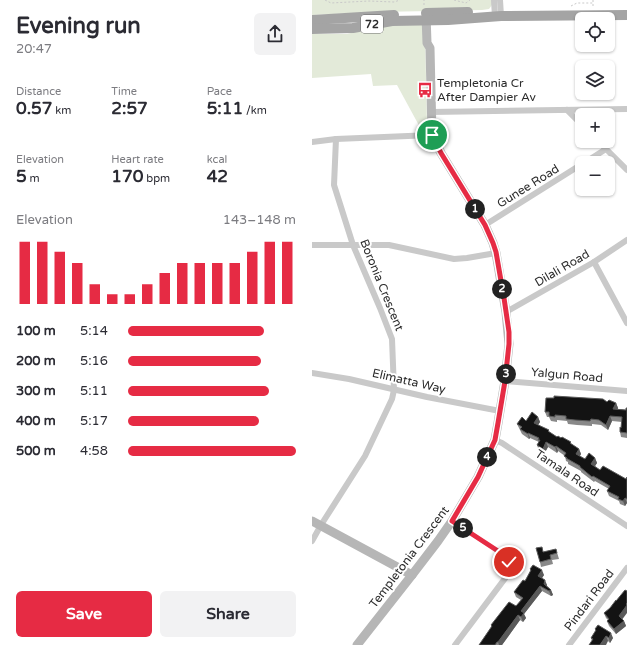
<!DOCTYPE html>
<html lang="en">
<head>
<meta charset="utf-8">
<style>
  :root { --surface:#fff; --page:#f2f2f3; --text:#2b2b33; --muted:#7c7c81; --accent:#e62b44 }
  body { margin:0; font-family:"Varela Round",sans-serif; background:var(--page); color:var(--text); height:100vh; display:flex; flex-direction:column; font-size:15px; white-space:nowrap }
  * { box-sizing:border-box; margin:0 }
  p { font-size:13px; color:var(--muted) }
  .icon { flex:none; width:22px; height:22px; fill:none; stroke:currentColor; stroke-width:2; stroke-linecap:round; stroke-linejoin:round }
  .map { position:relative; flex:1; overflow:hidden }
  .details { display:flex; flex-direction:column; background:var(--surface); width:312px }
  .details>* { flex:none }
  .tools { position:absolute; left:263px; top:12px; display:grid; gap:8px }
  .tools a { display:grid; place-items:center; width:40px; height:40px; border-radius:6px; background:var(--surface); box-shadow:0 1px 3px #0004; font-size:20px }
  .pin { position:absolute; display:grid; place-items:center; width:34px; height:34px; color:#fff; margin:-17px; border:2px solid #fff; border-radius:50%; box-shadow:0 1px 4px #0007 }
  .km { position:absolute; width:20px; height:20px; margin:-10px; border-radius:50%; background:#222; color:#fff; font-size:11px; line-height:20px; text-align:center }
  .round { display:grid; place-items:center; flex:none; width:42px; height:42px; border-radius:6px; background:var(--page) }
  .headline { display:flex; align-items:center; justify-content:space-between; height:68px; padding:0 16px }
  h1 { font-size:22px; font-weight:700; line-height:30px }
  .figures { display:grid; grid-template-columns:repeat(3,1fr); gap:6px; height:68px; padding:4px 16px }
  .figures div { display:grid; align-content:center }
  .figures b { font-size:17px; font-weight:700 }
  .figures small { font-size:11px; font-weight:400 }
  .figures p { font-size:11px }
  .chart { height:112px; padding:8px 16px }
  .chart p { display:flex; justify-content:space-between }
  .chart svg { width:100%; height:72px; margin-top:4px; stroke:var(--accent); stroke-width:6 }
  .primary-button { display:flex; gap:8px; margin-top:auto; padding:8px 16px }
  .primary-button a { flex:1; height:46px; border-radius:6px; background:var(--accent); color:#fff; font-size:16px; font-weight:700; line-height:46px; text-align:center }
  .primary-button a+a { background:var(--page); color:var(--text) }
  ul { padding:0 16px; list-style:none; font-size:13px }
  li { display:grid; grid-template-columns:64px 48px 1fr; align-items:center; height:30px }
  li i { height:10px; border-radius:5px; background:var(--accent) }
  main { display:flex; flex:1; min-height:0 }
  .map>svg:first-child { display:block }
  .green { fill:#e3ead9 }
  .lines { fill:none; stroke-linecap:round; stroke-linejoin:round }
  .path { stroke:#c9c9c9; stroke-width:1; stroke-dasharray:2 2; stroke-linecap:butt }
  .street { stroke:#c9c9c9; stroke-width:6 }
  .secondary { stroke:#b6b6b6; stroke-width:9 }
  .primary { stroke:#a4a4a4; stroke-width:10 }
  .wall { fill:#898989 }
  .shaded-wall { fill:#5a5a5a }
  .building { fill:#131313; stroke:#5a5a5a }
  .route-casing { stroke:#fff; stroke-width:8 }
  .route { stroke:#e62b44; stroke-width:5 }
  .labels { text-anchor:middle; dominant-baseline:central; stroke-width:4; stroke-linejoin:round; paint-order:stroke }
  .shield { fill:#fff; stroke:#6b6b6b; stroke-width:1 }
  .shield-label { font-size:11px; font-weight:bold; fill:#2c2c2c }
  .poi-label { font-size:12px; fill:#2c2c2c; stroke:#fff; text-anchor:start }
  .street-label { font-size:12px; fill:#2c2c2c; stroke:#fff }
</style>
</head>
<body>
<main>
<section class="details">
<div class="headline"><div><h1>Evening run</h1><p>20:47</p></div><a class="round"><svg class="icon" aria-label="share" viewBox="0 0 24 24"><path d="M12 15V3M7 8l5-5 5 5M5 13v7h14v-7"/></svg></a></div>
<div class="figures">
<div><p>Distance</p><b>0.57<small> km</small></b></div>
<div><p>Time</p><b>2:57</b></div>
<div><p>Pace</p><b>5:11<small> /km</small></b></div>
</div>
<div class="figures">
<div><p>Elevation</p><b>5<small> m</small></b></div>
<div><p>Heart rate</p><b>170<small> bpm</small></b></div>
<div><p>kcal</p><b>42</b></div>
</div>
<div class="chart"><p><span>Elevation</span>143–148 m</p>
<svg viewBox="0 0 160 44" preserveAspectRatio="none"><path d="M5 44V6M15 44V6M25 44V12M35 44V19M45 44V32M55 44V38M65 44V38M75 44V32M85 44V25M95 44V19M105 44V19M115 44V19M125 44V19M135 44V12M145 44V6M155 44V6"/></svg>
</div>
<ul>
<li><b>100 m</b>5:14<i style="width:81%"></i></li>
<li><b>200 m</b>5:16<i style="width:79%"></i></li>
<li><b>300 m</b>5:11<i style="width:84%"></i></li>
<li><b>400 m</b>5:17<i style="width:78%"></i></li>
<li><b>500 m</b>4:58<i style="width:100%"></i></li>
</ul>
<div class="primary-button"><a>Save</a><a>Share</a></div>
</section>
<div class="map">
<svg width="315" height="645" viewBox="0 0 315 645">
  <rect width="100%" height="100%" fill="#fff"/>
  <!-- green -->
  <g class="green">
    <polygon points="0,0 181,0 180,5 177,9 170,10 66,12 0,15"/>
    <polygon points="80,23 111,24 113,31 115,123 114,127 110,131 85,85 61,86 59,74 0,78 0,34 35,34"/>
  </g>
  <g class="lines">
    <!-- path -->
    <g class="path">
      <polyline points="13,0 19,3 57,1 82,2 88,0"/>
      <polyline points="142,0 154,3 158,0"/>
      <polyline points="281,0 281,7"/>
      <polyline points="112,5 112,0"/>
      <polyline points="259,6 265,3 281,3"/>
    </g>
    <!-- street -->
    <g class="street">
      <polyline points="182,0 183,17"/>
      <polyline points="188,0 189,16"/>
      <polyline points="255,110 270,125"/>
      <polyline points="119,112 315,109"/>
      <polyline points="286,141 315,170"/>
      <polyline points="0,142 24,139 120,135"/>
      <polyline points="272,163 294,149"/>
      <polyline points="173,225 270,164"/>
      <polyline points="0,245 77,245 142,259 155,258 184,253"/>
      <polyline points="282,262 315,323"/>
      <polyline points="194,312 282,262 315,240"/>
      <polyline points="0,373 37,379 115,397 188,411"/>
      <polyline points="193,381 315,391"/>
      <polyline points="183,440 190,443 315,526"/>
      <path d="M 140,521 L 189,553 C 197,559 198,563 197,573 L 143,645"/>
      <polyline points="0,541 9,525 53,456 80,399 82,390 80,339 68,308 41,245 22,185 24,139"/>
      <polyline points="257,645 315,568"/>
    </g>
    <!-- secondary -->
    <g class="secondary">
      <polyline points="0,521 100,575"/>
      <polyline points="45,645 100,575 126,541 140,521 166,477 183,440 186,423 193,381 197,344 194,312 184,253 181,243 173,225 129,153 120,135 118,48 115,43 114,15"/>
    </g>
    <!-- primary -->
    <g class="primary">
      <polyline points="114,13 156,12"/>
      <polyline points="0,20 82,15"/>
      <polyline points="0,29 41,28 80,21 136,20 189,16 315,15"/>
    </g>
  </g>
  <!-- wall -->
  <g class="wall">
    <polygon points="295,402 304,403 306,408 306,409 314,410 315,408 315,438 309,437 308,432 309,428 310,422 300,421 296,430 289,425 280,424 280,426 265,425 256,424 255,421 245,420 245,422 239,421 237,417 235,417 233,412"/>
    <polygon points="226,417 228,422 226,425 245,437 259,442 259,444 267,449 269,454 268,456 273,459 283,458 285,463 283,466 288,470 314,479 315,477 315,503 313,506 308,504 307,501 297,496 295,491 297,489 283,481 282,482 269,472 269,471 256,464 256,462 254,461 253,456 246,451 245,453 236,447 232,454 227,451 225,445 227,442 218,438 217,439 210,434 205,424"/>
    <polygon points="244,549 247,559 240,560 241,564 229,567 228,562 232,552"/>
    <polygon points="218,569 232,575 230,578 235,585 235,586 239,590 241,595 239,596 230,591 212,614 214,618 211,622 208,620 190,645 167,645 180,628 179,625 204,606 209,600 204,597 202,592 213,581 219,572"/>
    <polygon points="292,613 310,619 312,621 314,626 304,634 297,626 295,621 296,620 294,618"/>
    <polygon points="283,629 301,638 298,643 296,641 280,641 279,638 284,631"/>
  </g>
  <!-- shaded-wall -->
  <g class="shaded-wall">
    <polygon points="304,403 306,408 303,414 301,409"/>
    <polygon points="298,416 300,421 296,430 294,425"/>
    <polygon points="226,417 228,422 224,428 222,423"/>
    <polygon points="216,433 218,438 217,439 216,434"/>
    <polygon points="234,442 236,447 232,454 231,449"/>
    <polygon points="244,446 246,451 245,453 243,447"/>
    <polygon points="267,449 269,454 266,459 264,454"/>
    <polygon points="283,458 285,463 281,469 279,464"/>
    <polygon points="313,498 315,503 313,506 311,501"/>
    <polygon points="230,570 232,575 228,581 226,576"/>
    <polygon points="233,580 235,585 234,589 232,584"/>
    <polygon points="228,586 230,591 212,614 214,618 211,622 209,617 209,611"/>
    <polygon points="239,590 241,595 239,596 237,591"/>
    <polygon points="315,603 315,613 309,621 307,616"/>
    <polygon points="206,615 208,620 190,645 187,645 186,642"/>
    <polygon points="312,621 314,626 304,634 302,629"/>
    <polygon points="299,633 301,638 298,643 297,638"/>
    <polygon points="294,636 296,641 294,645 288,645"/>
  </g>
  <!-- building -->
  <g class="building">
    <polygon points="242,396 291,399 295,402 297,400 304,403 301,409 314,410 314,408 315,408 315,433 308,432 308,427 309,428 310,417 298,416 294,425 287,420 279,419 278,421 263,420 254,419 254,416 243,415 243,417 237,416 237,412 233,412 234,398 242,398"/>
    <polygon points="220,412 226,417 222,423 237,430 236,431 245,437 246,436 249,438 250,437 259,442 258,443 267,449 264,454 273,459 277,453 283,458 279,464 288,470 291,466 314,479 315,477 315,499 313,498 311,501 306,499 307,497 295,491 298,486 281,476 280,477 268,467 268,466 254,458 255,458 252,456 254,453 244,446 243,447 234,442 231,449 225,445 228,440 226,440 227,438 216,433 216,434 208,429 210,427 205,424 210,417 214,421"/>
    <polygon points="230,547 231,552 244,549 245,553 238,555 239,559 228,562 224,548"/>
    <polygon points="221,565 230,570 226,576 233,580 232,584 239,590 237,591 228,586 209,611 212,613 209,617 206,615 186,642 185,642 183,645 167,645 180,626 179,625 197,602 204,606 211,598 202,592 211,580 213,581 219,570 218,569"/>
    <polygon points="313,590 315,591 315,603 314,604 315,605 307,616 312,621 302,629 295,621 297,619 292,613 298,608 304,600 304,601"/>
    <polygon points="286,625 299,633 297,638 294,636 288,645 277,645 281,639 279,638 284,630 283,629"/>
  </g>
  <g class="lines">
    <!-- route casing -->
    <g class="route-casing">
      <polyline id="route" points="120,135 129,153 173,225 181,243 184,252 192,298 197,332 197,344 193,381 186,423 183,440 166,477 140,521 189,553 195,557 197,562"/>
    </g>
    <!-- route -->
    <use href="#route" class="route"/>
  </g>
  <!-- icons -->
  <defs>
    <g id="bus-bare" transform="scale(1.2)"><path d="M-5-6H5V4H4V6H2V4H-2V6H-4V4H-5ZM-3.5-4V0h7V-4ZM-3.5 1.2v1.5H-2V1.2ZM2 1.2v1.5H3.5V1.2Z" fill="#e62b44" stroke="#fff" stroke-width="2.5" paint-order="stroke"/></g>
  </defs>
  <g fill-rule="evenodd">
    <use href="#bus-bare" x="113" y="90"/>
  </g>
  <g class="labels">
    <!-- shield labels -->
    <rect class="shield" x="49" y="15" width="22" height="18" rx="3"/>
    <g class="shield-label">
      <text x="60" y="24">72</text>
    </g>
    <!-- poi labels -->
    <g class="poi-label">
      <text x="125" y="83">Templetonia Cr<tspan x="125" dy="14">After Dampier Av</tspan></text>
    </g>
    <!-- street labels -->
    <g class="street-label">
      <text transform="translate(216 186) rotate(-32)">Gunee Road</text>
      <text transform="translate(250 268) rotate(-30)">Dilali Road</text>
      <text transform="translate(70 285) rotate(68)">Boronia Crescent</text>
      <text transform="translate(255 375) rotate(5)">Yalgun Road</text>
      <text transform="translate(97 381) rotate(13)">Elimatta Way</text>
      <text transform="translate(255 473) rotate(34)">Tamala Road</text>
      <text transform="translate(97 557) rotate(-53)">Templetonia Crescent</text>
      <text transform="translate(277 600) rotate(-53)">Pindari Road</text>
    </g>
  </g>
</svg>
<div class="tools">
<a><svg class="icon" aria-label="locate" viewBox="0 0 24 24"><circle cx="12" cy="12" r="6"/><path d="M12 2v4M12 18v4M2 12h4M18 12h4"/></svg></a>
<a><svg class="icon" aria-label="layers" viewBox="0 0 24 24"><path d="M12 4l9 5-9 5-9-5zM3 14l9 5 9-5"/></svg></a>
<a>+</a>
<a>−</a>
</div>
<div class="pin" style="left:120px;top:135px;background:#1e9e55"><svg class="icon" aria-label="arrive" viewBox="0 0 24 24"><path d="M6 21V4h12l-3 4 3 4H6"/></svg></div>
<div class="pin" style="left:197px;top:562px;background:#d93025"><svg class="icon" aria-label="check" viewBox="0 0 24 24"><path d="M5 12l5 5 9-10"/></svg></div>
<b class="km" style="left:163px;top:209px">1</b>
<b class="km" style="left:190px;top:289px">2</b>
<b class="km" style="left:194px;top:374px">3</b>
<b class="km" style="left:175px;top:457px">4</b>
<b class="km" style="left:151px;top:528px">5</b>
</div>
</main>
</body>
</html>
